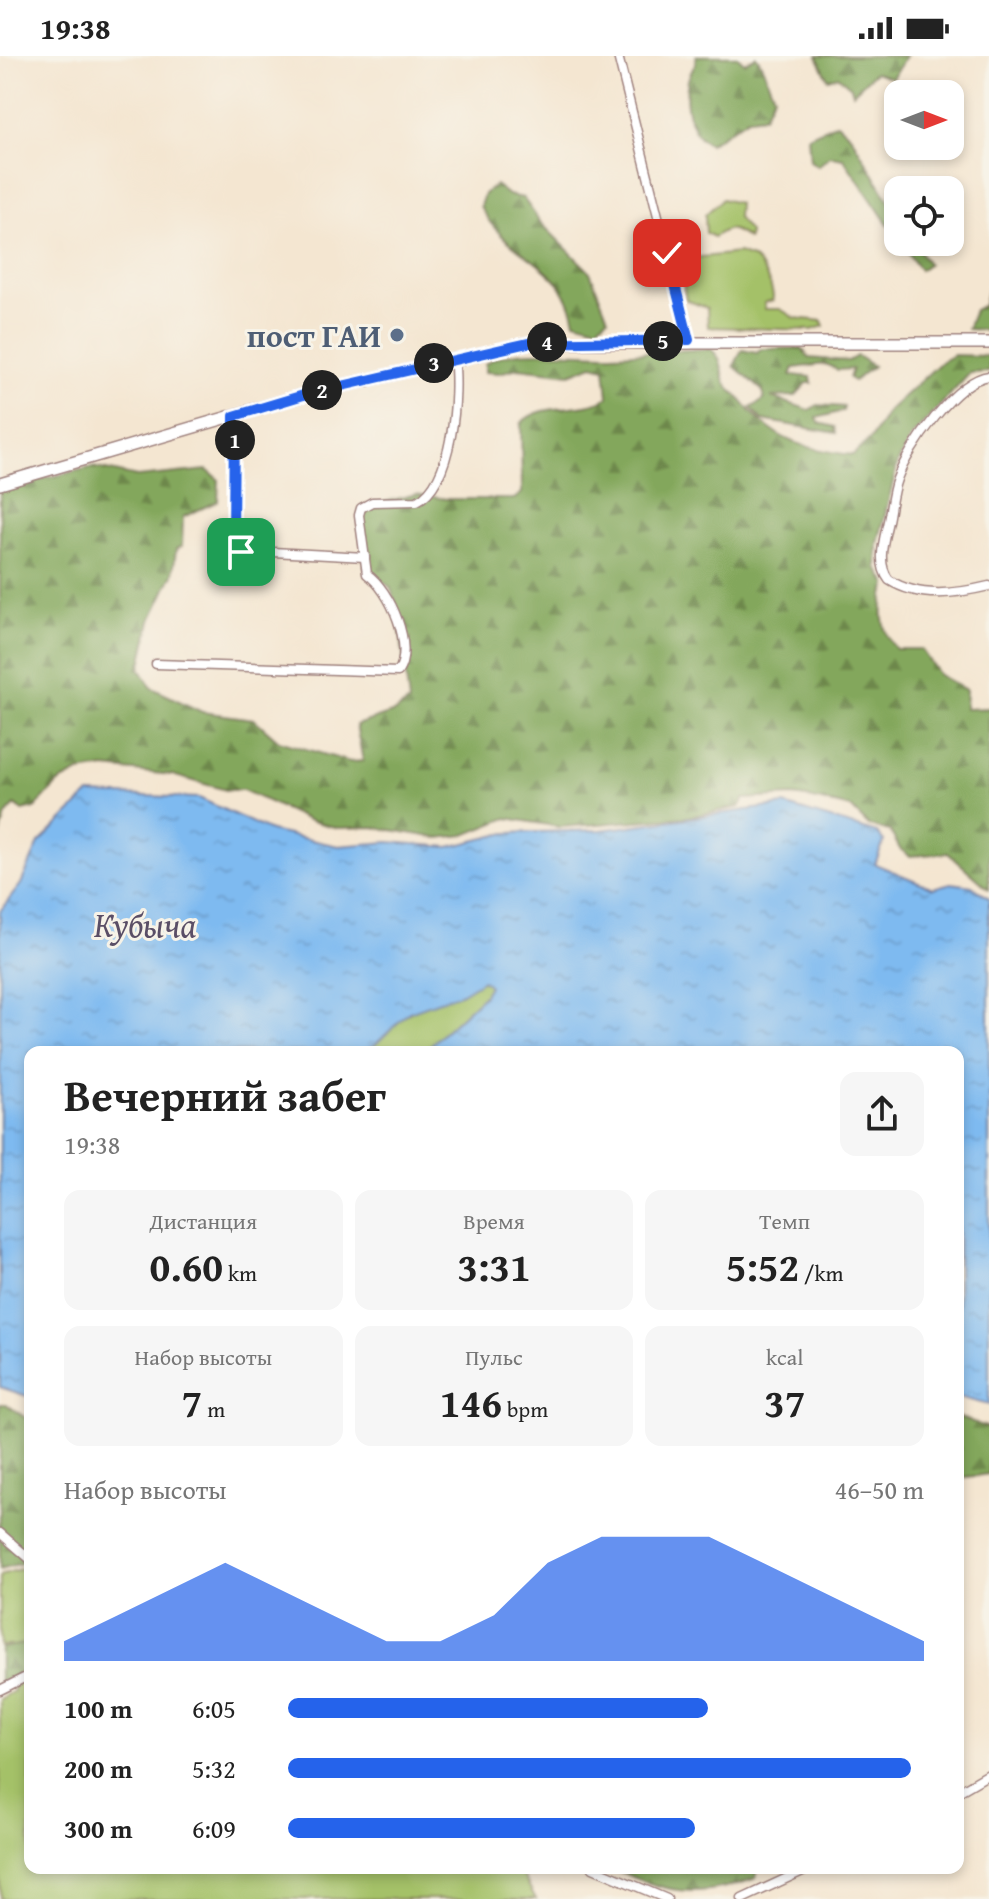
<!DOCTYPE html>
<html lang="ru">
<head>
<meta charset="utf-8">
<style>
  :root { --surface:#fff; --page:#f6f6f6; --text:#222; --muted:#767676; --accent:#2563eb }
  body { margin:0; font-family:"Gentium Book Plus",serif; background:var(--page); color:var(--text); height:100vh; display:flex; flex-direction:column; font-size:30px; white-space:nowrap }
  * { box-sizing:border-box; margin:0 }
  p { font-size:26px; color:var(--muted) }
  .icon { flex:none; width:44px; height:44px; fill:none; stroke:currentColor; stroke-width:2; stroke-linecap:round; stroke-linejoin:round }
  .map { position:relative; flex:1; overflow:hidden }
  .sheet { position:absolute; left:24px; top:990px; width:940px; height:828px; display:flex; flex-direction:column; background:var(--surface); border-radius:16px; box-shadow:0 4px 12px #0003 }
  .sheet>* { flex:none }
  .needle { width:52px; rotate:90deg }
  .tools { position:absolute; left:884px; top:24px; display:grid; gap:16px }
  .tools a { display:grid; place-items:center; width:80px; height:80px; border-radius:16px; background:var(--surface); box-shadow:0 4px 12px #0003; font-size:40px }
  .pin { position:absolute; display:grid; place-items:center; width:68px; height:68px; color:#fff; margin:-34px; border-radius:16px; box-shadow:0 4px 12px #0006 }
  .km { position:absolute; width:40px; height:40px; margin:-20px; border-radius:50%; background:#222; color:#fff; font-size:22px; line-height:40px; text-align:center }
  .round { display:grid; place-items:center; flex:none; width:84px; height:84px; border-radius:16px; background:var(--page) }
  .overview { display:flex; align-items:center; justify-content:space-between; height:136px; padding:0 40px }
  h1 { font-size:44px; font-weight:700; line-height:60px }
  .metrics { display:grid; grid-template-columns:repeat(3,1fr); gap:12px; height:136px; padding:8px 40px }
  .metrics div { display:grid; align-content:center; border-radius:16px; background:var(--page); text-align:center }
  .metrics b { font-size:40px; font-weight:700 }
  .metrics small { font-size:22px; font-weight:400 }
  .metrics p { font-size:22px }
  .chart { height:224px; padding:16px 40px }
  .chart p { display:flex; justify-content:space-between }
  .chart svg { width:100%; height:144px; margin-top:8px; fill:var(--accent); opacity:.7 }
  ul { padding:0 40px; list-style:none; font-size:26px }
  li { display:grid; grid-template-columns:128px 96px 1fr; align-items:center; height:60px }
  li i { height:20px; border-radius:10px; background:var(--accent) }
  .status { display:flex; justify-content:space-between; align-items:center; height:56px; padding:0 40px; background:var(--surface); direction:ltr }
  .status svg { height:22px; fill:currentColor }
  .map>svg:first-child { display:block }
  .green { fill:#a4c168; stroke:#77704a; stroke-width:2 }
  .forest { fill:url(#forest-firs); stroke:#666344; stroke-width:2 }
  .water { fill:url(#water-ripples); stroke:#646c8e; stroke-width:2 }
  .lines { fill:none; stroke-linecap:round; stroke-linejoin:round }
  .minor-casing { stroke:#9f827e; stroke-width:11 }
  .secondary-casing { stroke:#9f827e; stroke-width:14 }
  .minor { stroke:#fff; stroke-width:8 }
  .secondary { stroke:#fff; stroke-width:11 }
  .route-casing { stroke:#fff; stroke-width:16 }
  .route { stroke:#2563eb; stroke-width:10 }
  .service-dot { fill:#5c6f8a; stroke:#f7f3e8; stroke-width:3 }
  .labels { text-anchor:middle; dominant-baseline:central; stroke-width:6; stroke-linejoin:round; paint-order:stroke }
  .service-label { font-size:32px; font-weight:bold; fill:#4e5e75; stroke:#f7f3e8; text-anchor:end }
  .water-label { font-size:34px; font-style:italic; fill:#5a4e66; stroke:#f7f3e8 }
</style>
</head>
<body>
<div class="status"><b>19:38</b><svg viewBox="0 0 49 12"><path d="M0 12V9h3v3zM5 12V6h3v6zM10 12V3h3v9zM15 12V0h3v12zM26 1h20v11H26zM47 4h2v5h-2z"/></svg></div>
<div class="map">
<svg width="989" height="1843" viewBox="0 0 989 1843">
  <defs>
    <pattern id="forest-firs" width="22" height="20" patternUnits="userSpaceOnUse" patternTransform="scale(2)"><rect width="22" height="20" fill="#83a75c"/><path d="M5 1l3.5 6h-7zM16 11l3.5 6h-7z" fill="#6d874c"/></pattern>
    <pattern id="water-ripples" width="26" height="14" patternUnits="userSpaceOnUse" patternTransform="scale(2)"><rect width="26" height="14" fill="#7ebaf0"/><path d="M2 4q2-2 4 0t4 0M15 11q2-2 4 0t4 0" fill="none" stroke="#6e9fce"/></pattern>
  </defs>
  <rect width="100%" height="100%" fill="#f7f3e8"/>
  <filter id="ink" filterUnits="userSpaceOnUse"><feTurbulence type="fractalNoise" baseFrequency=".0125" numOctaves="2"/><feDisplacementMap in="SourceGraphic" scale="16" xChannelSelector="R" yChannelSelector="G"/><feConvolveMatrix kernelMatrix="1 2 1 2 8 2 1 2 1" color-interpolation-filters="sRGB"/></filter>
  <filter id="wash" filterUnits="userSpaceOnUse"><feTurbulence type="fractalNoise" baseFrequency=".006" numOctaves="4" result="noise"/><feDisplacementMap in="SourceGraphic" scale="32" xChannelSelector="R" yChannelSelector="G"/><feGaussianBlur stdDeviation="1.8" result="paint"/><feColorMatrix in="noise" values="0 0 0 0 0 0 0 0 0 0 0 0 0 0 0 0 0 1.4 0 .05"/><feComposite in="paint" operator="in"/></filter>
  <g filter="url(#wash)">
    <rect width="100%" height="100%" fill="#f4e6d1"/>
    <!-- green -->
    <g class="green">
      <path d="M 722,143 L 738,147 L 737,161 L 749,176 L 748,183 C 734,173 730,169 714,181 L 706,177 L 705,159 Z"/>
      <path d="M 739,197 C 743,200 748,200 752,202 C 762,208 774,233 773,244 L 764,247 L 765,253 L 780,253 L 795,262 L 822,265 L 824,270 L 812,274 L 708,271 L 707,252 L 686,244 L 681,213 L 693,202 Z"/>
      <path d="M 479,925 L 486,924 L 489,930 L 483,940 L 423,996 L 358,996 C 381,986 390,970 409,957 C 429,942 457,943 479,925 Z"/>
      <polygon points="30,1510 30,1812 519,1812 536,1843 0,1843 0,1643 14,1635 10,1589 0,1590 0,1519"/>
    </g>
    <!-- forest -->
    <g class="forest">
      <path d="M 696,0 L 737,0 L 744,7 L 756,0 C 765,10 767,26 774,39 L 764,60 L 748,62 L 709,88 C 689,78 683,47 688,24 C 690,14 697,11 696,0 Z"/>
      <polygon points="817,0 906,0 892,22 875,16 853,37 851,31 838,20 828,23"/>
      <polygon points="837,67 851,80 898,160 898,183 843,102 830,100 818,110 810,105 808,80"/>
      <path d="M 495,129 L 508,139 L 523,142 L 541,167 L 590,216 L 608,262 L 597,271 L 575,265 C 562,202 507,204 480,150 L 484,138 Z"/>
      <polygon points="900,186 914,186 928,208 920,214"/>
      <polygon points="989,228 989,274 967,273 974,254 984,249"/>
      <polygon points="802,292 809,302 848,305 857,300 873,310 854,325 849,322 852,313 838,314 825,308 794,312 791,319 811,321 812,327 807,327 795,340 771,341 809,354 818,349 844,351 843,355 817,362 819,367 835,371 836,377 762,364 751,352 764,344 763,335 734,310 742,294 757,297 761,293"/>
      <path d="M 711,293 C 723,304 720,311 725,325 C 728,333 736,338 741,344 C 774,386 802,392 853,399 L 872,381 L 888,355 L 942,305 L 954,299 L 989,300 L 989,316 L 970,317 L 911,381 L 898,406 L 878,487 L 877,511 L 887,528 C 880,550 880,575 896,593 L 921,593 L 939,619 L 966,634 L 965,653 L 989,652 L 989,833 L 948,797 L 910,800 L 900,793 L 890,775 L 869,770 L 851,752 L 813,743 L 792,740 L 744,743 L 739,751 L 687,761 L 560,771 L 507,762 L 465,779 L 438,782 L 373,771 L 338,772 L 308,764 L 243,734 L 226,734 L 172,719 L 105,712 L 79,716 L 58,727 L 35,752 L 23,755 L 15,749 L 6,759 L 0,781 L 0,433 L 93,411 L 137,421 L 207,414 L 219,424 L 218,445 L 183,461 L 182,490 L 176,493 L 173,518 L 151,564 L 140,613 L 152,632 L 202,656 L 254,663 L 279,685 L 350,706 L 363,705 L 356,669 L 395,656 L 409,646 L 397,550 L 390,531 L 366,513 L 361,460 L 365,451 L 416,438 L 447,443 L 514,443 L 522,437 L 521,367 C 543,345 583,357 608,341 L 605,312 L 593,309 L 570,318 L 518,312 L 499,317 L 485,316 L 485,308 C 509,288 581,299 612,298 C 644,297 678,294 711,293 Z"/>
      <polygon points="0,1348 6,1348 30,1365 30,1505 0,1513"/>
      <polygon points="958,1361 989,1372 989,1418 958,1422"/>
      <polygon points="30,1587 30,1610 0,1627 0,1592"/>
      <path d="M 612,1812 L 758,1812 L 756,1822 C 698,1843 668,1838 612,1812 Z"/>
    </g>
    <!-- water -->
    <polygon class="water" points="89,738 199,742 270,775 338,790 389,786 449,791 506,777 601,774 784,749 877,777 884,785 875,808 933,832 951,827 972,830 989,842 989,1349 958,1341 958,996 423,996 483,940 489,930 483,924 462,937 409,956 375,989 358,996 30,996 30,1341 0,1331 0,855 21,828 39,787"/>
  </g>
  <g filter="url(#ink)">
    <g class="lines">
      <!-- minor casing -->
      <g class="minor-casing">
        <g id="minor">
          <polyline points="618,0 689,284"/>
          <path d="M 989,320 C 956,324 908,392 897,423 C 892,436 891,451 888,465 C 884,484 876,507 889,524 C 919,543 956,538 989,530"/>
          <polyline points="234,360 233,483 237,494 365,501"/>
          <path d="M 156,608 L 398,616 C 415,591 390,534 367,518 L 359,459 L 361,452 L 372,446 L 417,445 C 453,427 459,338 454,302"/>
          <polyline points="0,1477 30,1503"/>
          <polyline points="0,1634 30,1619"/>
          <polyline points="958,1736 989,1718"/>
          <polyline points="593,1812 667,1843"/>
          <polyline points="742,1843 809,1812"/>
        </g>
      </g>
      <!-- secondary casing -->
      <g class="secondary-casing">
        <polyline id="secondary" points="0,428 307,338 528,287 989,287"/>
      </g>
      <!-- minor -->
      <use href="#minor" class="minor"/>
      <!-- secondary -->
      <use href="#secondary" class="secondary"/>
    </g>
  </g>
  <g class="lines" filter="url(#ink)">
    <!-- route casing -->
    <g class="route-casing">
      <polyline id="route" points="241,496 234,490 233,483 234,360 307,338 528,287 689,284 667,197"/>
    </g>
    <!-- route -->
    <use href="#route" class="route"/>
  </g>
  <!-- markers -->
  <circle class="service-dot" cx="397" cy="279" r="8"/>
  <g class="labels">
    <!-- service labels -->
    <g class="service-label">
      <text x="381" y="279">пост ГАИ</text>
    </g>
    <!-- water labels -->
    <g class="water-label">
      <text x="145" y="868">Кубыча</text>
    </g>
  </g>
</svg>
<div class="tools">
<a><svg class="needle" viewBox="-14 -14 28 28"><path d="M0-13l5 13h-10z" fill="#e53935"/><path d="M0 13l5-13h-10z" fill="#767676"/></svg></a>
<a><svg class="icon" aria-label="locate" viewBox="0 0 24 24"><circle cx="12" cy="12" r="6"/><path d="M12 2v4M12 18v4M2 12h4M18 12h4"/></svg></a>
</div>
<div class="pin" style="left:241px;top:496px;background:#1e9e55"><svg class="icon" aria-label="arrive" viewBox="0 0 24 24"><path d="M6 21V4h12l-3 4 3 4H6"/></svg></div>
<div class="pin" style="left:667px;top:197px;background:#d93025"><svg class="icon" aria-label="check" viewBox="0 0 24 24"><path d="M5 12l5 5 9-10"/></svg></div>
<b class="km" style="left:235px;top:384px">1</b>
<b class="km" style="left:322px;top:334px">2</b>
<b class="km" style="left:434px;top:307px">3</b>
<b class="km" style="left:547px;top:286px">4</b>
<b class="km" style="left:663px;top:285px">5</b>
<section class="sheet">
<div class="overview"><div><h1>Вечерний забег</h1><p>19:38</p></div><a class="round"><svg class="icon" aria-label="share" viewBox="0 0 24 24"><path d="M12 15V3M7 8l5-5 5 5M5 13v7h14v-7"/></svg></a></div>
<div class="metrics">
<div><p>Дистанция</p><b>0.60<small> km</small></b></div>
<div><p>Время</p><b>3:31</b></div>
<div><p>Темп</p><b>5:52<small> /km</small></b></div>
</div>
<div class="metrics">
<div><p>Набор высоты</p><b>7<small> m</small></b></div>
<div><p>Пульс</p><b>146<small> bpm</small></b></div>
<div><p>kcal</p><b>37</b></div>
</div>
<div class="chart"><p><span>Набор высоты</span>46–50 m</p>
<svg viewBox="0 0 160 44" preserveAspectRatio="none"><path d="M0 44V38L10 30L20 22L30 14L40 22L50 30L60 38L70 38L80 30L90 14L100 6L110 6L120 6L130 14L140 22L150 30L160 38V44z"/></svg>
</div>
<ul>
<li><b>100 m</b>6:05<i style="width:66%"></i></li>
<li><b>200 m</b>5:32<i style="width:98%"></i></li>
<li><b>300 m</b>6:09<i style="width:64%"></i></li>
</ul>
</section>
</div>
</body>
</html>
